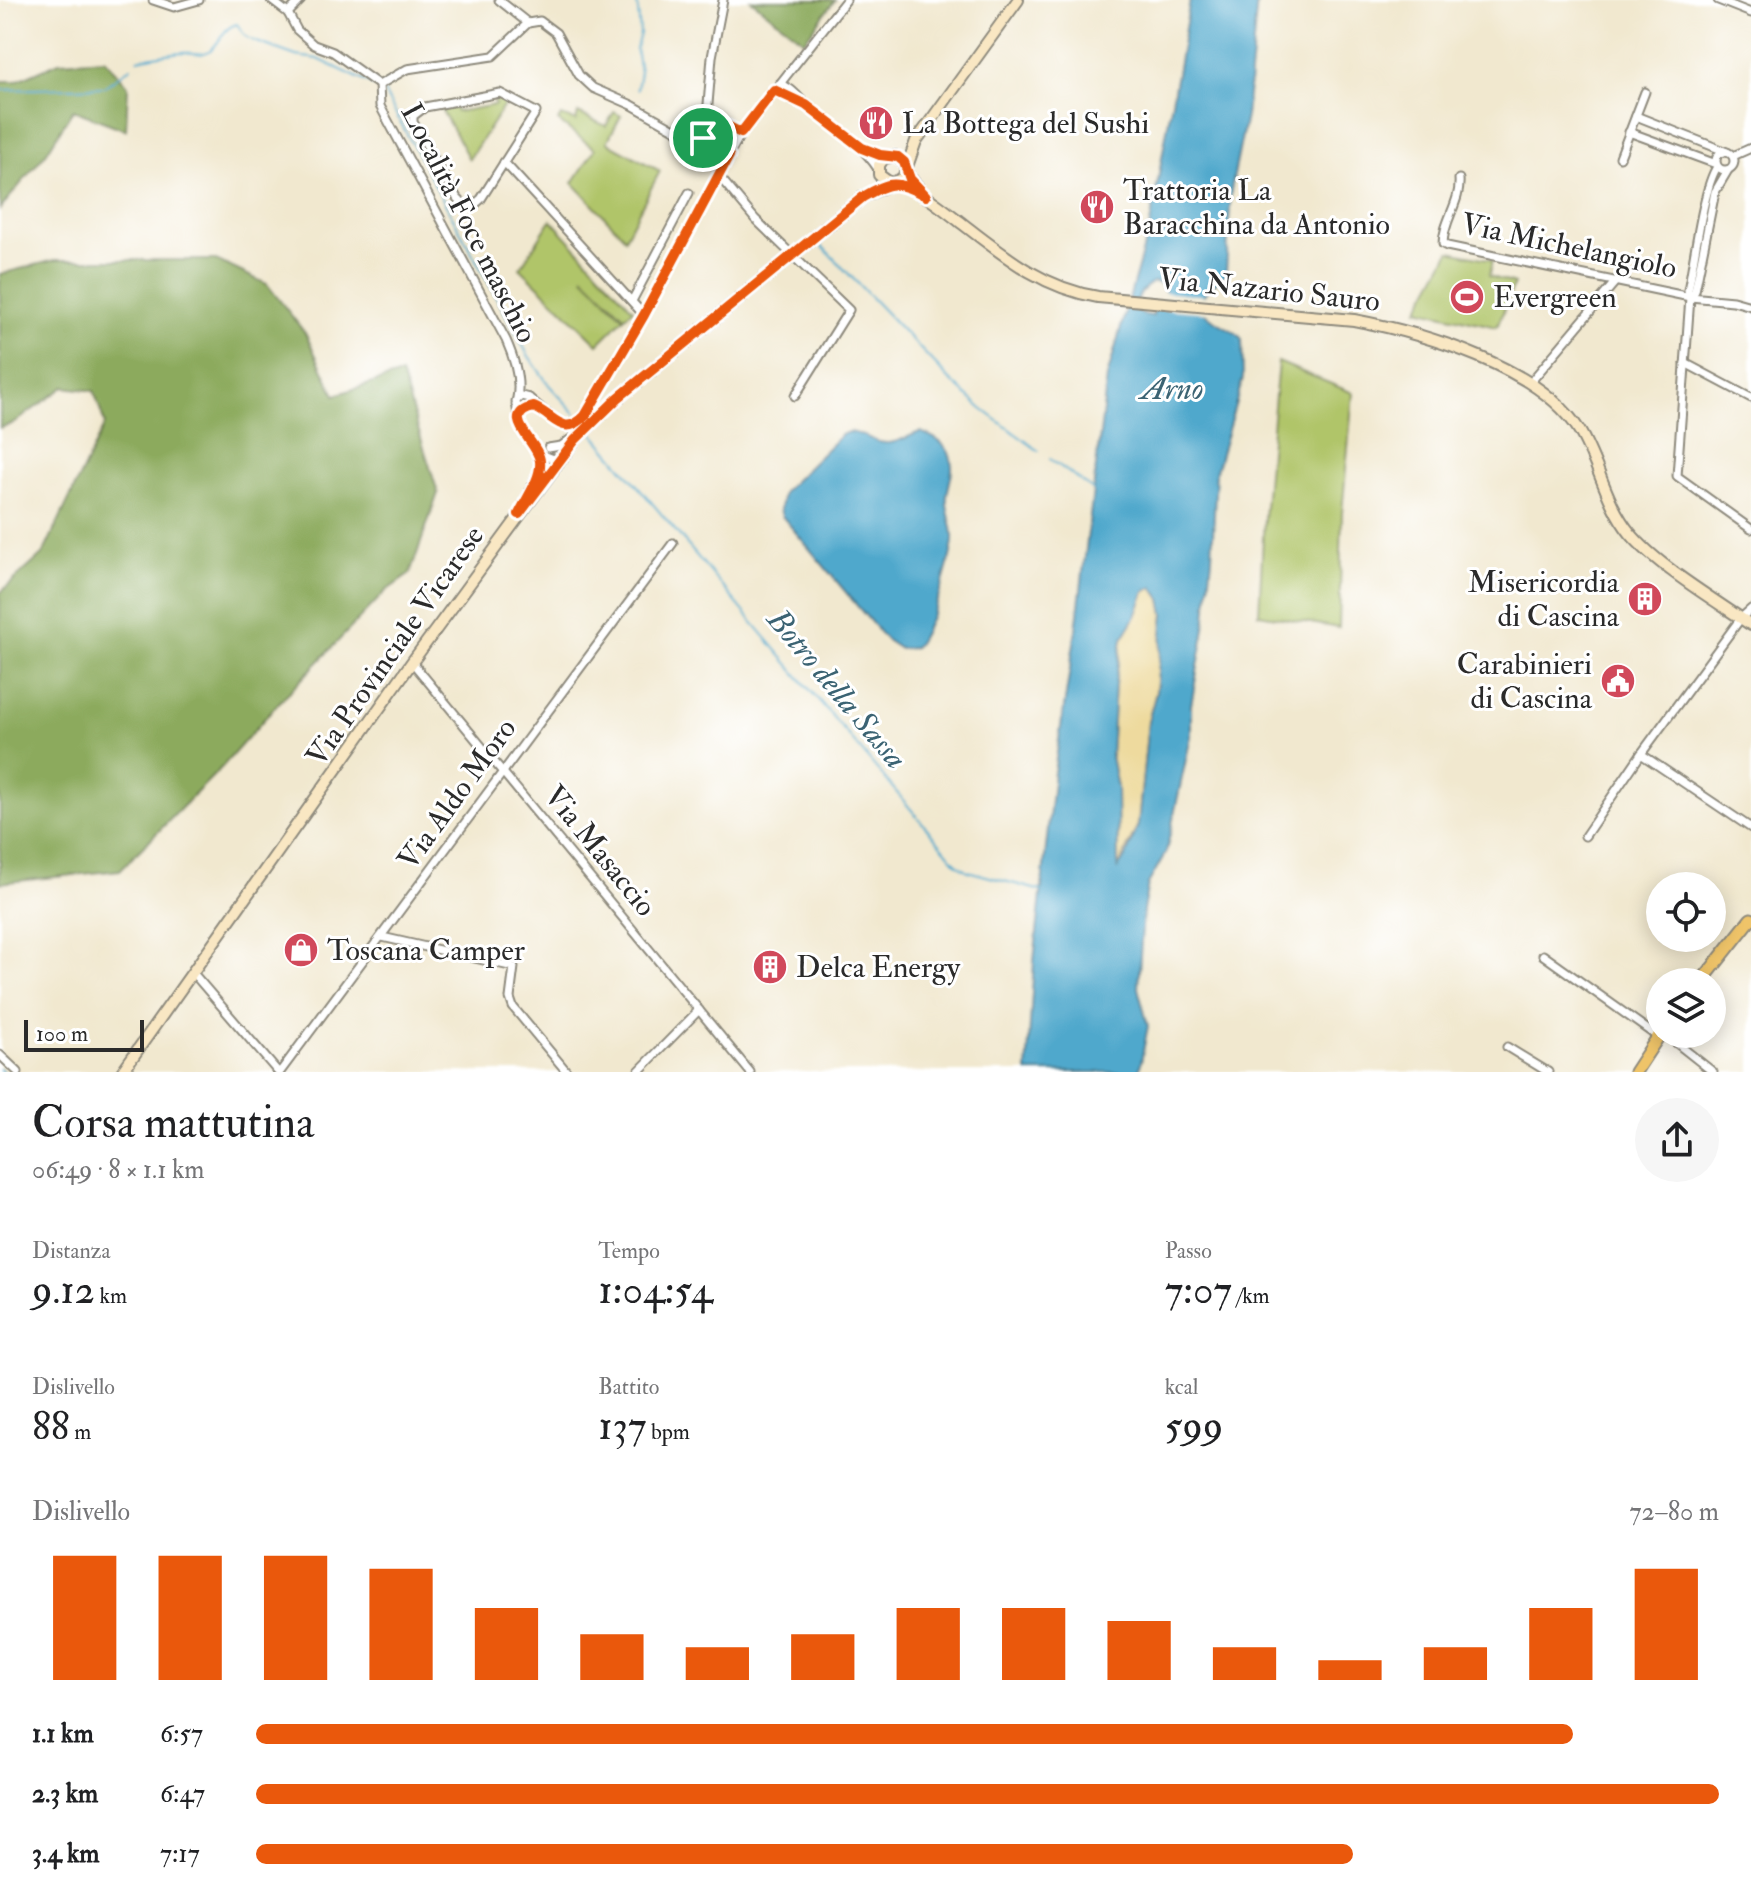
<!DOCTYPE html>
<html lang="it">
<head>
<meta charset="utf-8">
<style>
  :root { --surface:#fff; --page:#f6f6f6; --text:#202124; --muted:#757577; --accent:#ea580c }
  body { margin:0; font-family:"IM FELL Double Pica",serif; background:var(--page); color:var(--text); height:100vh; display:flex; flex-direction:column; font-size:30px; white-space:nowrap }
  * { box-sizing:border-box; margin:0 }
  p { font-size:26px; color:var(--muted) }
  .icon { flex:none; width:44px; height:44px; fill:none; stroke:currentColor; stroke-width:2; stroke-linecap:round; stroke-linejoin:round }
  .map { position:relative; height:1072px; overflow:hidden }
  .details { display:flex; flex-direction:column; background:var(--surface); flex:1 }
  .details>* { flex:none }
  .fabs { position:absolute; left:1646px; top:872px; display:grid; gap:16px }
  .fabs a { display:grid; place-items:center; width:80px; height:80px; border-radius:50%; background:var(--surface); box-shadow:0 4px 20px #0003; font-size:40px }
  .scale { position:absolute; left:24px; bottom:20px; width:120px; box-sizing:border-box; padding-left:8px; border:4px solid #2b2b2b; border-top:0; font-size:22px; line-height:28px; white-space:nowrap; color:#2b2b2b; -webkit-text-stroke:6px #fff; paint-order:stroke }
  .pin { position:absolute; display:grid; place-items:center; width:68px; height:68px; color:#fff; margin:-34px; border:4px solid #fff; border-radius:50%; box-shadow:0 2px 8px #0007 }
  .round { display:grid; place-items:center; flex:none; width:84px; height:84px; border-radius:42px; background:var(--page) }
  .summary { display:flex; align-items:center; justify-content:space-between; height:136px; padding:0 32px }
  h1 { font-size:44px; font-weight:600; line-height:60px }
  .figures { display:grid; grid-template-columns:repeat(3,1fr); gap:12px; height:136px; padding:8px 32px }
  .figures div { display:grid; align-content:center }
  .figures b { font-size:40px; font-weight:600 }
  .figures small { font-size:22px; font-weight:400 }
  .figures p { font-size:22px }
  .chart { height:224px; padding:16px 32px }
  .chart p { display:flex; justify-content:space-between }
  .chart svg { width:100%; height:144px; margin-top:8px; stroke:var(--accent); stroke-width:6 }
  ul { padding:0 32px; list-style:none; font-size:26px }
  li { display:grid; grid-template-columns:128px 96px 1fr; align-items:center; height:60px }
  li i { height:20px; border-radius:10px; background:var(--accent) }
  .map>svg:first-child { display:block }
  .green { fill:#b0c569; stroke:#6e784a; stroke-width:2 }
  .forest { fill:#8caa5d; stroke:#5c6a44; stroke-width:2 }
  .sand { fill:#eeda9e; stroke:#8c8264; stroke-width:2 }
  .water { fill:#4fa8cc; stroke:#3d6a7c; stroke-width:2; fill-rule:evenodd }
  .pier { fill:#f1e8cf }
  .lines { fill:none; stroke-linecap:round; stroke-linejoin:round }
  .stream { stroke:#4fa8cc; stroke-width:2 }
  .street-casing { stroke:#8e8a7d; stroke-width:11 }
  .secondary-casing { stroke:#8e8a7d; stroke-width:14 }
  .primary-casing { stroke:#8e8a7d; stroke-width:15 }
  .street { stroke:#fff; stroke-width:7 }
  .secondary { stroke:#f9e7c3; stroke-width:10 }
  .primary { stroke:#efc469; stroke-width:11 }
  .route-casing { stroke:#fff; stroke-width:16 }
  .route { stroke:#ea580c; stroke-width:10 }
  .labels { text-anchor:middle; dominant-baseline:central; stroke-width:6; stroke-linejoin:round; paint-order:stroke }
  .poi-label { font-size:30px; fill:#2b2b2b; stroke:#fff; text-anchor:start }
  .street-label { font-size:30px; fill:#2b2b2b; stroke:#fff }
  .water-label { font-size:32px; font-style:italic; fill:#3b6373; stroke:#fff }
</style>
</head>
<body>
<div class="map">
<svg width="1751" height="1072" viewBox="0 0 1751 1072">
  <rect width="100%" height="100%" fill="#fff"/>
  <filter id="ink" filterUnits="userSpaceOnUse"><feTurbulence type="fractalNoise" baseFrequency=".0125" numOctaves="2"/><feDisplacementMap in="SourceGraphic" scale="16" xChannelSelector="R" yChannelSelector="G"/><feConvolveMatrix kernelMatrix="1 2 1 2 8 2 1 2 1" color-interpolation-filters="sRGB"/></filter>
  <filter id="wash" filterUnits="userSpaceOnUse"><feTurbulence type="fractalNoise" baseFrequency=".006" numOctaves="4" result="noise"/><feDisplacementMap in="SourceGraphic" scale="32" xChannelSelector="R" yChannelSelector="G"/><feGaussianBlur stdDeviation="1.8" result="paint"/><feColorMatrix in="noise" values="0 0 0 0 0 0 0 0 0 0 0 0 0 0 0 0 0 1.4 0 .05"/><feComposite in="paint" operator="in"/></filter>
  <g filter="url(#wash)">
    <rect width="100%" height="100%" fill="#f1e8cf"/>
    <!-- green -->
    <g class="green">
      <polygon points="494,98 507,101 469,159 441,109 454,106 456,112 495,105"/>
      <polygon points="614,112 621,116 607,142 660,171 625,238 573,183 595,149 558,121 561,116 576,121 578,113 606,126"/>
      <polygon points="551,220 633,309 625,317 583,276 624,318 598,344 520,268"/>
      <polygon points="1450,251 1492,260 1489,276 1514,284 1497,327 1418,309"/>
      <polygon points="1278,362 1353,393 1342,513 1339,628 1259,614 1264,518"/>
    </g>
    <!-- forest -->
    <g class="forest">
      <polygon points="751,0 835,0 804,41"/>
      <polygon points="105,59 128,86 126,130 73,110 47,152 0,209 0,81 16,81 59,62"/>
      <polygon points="55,260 216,260 267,284 305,333 335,395 401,374 438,493 410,574 386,591 273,709 222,767 120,870 0,883 0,593 43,554 105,424 94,391 64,387 14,423 0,428 0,274"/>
    </g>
    <!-- sand -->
    <polygon class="sand" points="1153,587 1161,599 1164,614 1156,692 1148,722 1138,825 1118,868 1117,788 1111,756 1115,683 1122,639 1136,616 1145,592"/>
    <!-- water -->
    <g class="water">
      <path d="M 1190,0 L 1257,0 L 1246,116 L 1231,190 L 1226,272 C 1221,282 1208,286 1204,295 C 1192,320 1232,324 1242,339 L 1243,378 L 1216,471 L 1212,558 L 1205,628 L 1191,705 L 1191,736 L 1166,852 L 1148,884 L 1143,910 L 1138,988 L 1148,1026 L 1139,1072 L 1027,1072 L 1034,961 L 1054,772 L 1076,630 L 1107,377 L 1150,225 ZM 1153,282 C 1170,283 1165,297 1161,308 L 1154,308 L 1153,316 L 1141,314 L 1138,311 C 1135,297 1141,290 1153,282 ZM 1153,587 L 1161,599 L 1164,614 L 1156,692 L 1148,722 L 1138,825 L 1126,857 L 1118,868 L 1117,788 L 1111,756 L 1115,684 L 1122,639 L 1136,616 L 1145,592 Z"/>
      <path d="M 848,432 C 864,432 878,447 894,442 C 903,440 911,435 920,432 C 932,436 943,441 949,453 C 956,468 949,481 947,496 C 945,511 954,524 953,539 C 953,557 927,639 913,648 L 900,649 L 885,639 L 782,516 L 780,509 L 783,492 L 841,435 Z"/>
    </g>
    <!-- pier -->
    <polygon class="pier" points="1162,292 1208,296 1206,306 1210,313 1150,308 1160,302"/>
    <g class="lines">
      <!-- stream -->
      <g class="stream">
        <polyline points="637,0 640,33 636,49 640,72 637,89"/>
        <path d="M 138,59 C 153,56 168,53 184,52 C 190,52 198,55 204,53 C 220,49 220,28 237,24 L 245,36 L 254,41 L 296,56 L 318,59 L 373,85"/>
        <polyline points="0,90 104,87 131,67"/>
        <polyline points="384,92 528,355 549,385 576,414"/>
        <polyline points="820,244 951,381 982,409 1039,451"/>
        <polyline points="592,432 958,865 968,871 1041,891"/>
        <polyline points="1050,459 1093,490"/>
        <polyline points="0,1069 3,1072"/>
      </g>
    </g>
  </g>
  <g filter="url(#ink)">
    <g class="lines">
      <!-- street casing -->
      <g class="street-casing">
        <g id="street">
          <polyline points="153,0 174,7 199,0"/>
          <polyline points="271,0 288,13 297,30 314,45 333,52 379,85"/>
          <polyline points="499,0 528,23"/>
          <polyline points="723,0 712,57 707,116 741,133"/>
          <polyline points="1718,0 1751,13"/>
          <polyline points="288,13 301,0"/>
          <path d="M 779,84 C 792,87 798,98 808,106 C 832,127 861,142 878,169"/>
          <polyline points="379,85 407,69 493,56 528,23 540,21 556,33 579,75 593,88 632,105 687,136 696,140 703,138 729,156"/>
          <path d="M 379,85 L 380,106 L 506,340 C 514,358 521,379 517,398"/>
          <polyline points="774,90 801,102"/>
          <polygon points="500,93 536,112 481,199 473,206 463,204 457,198 413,122 413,116 425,107"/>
          <polyline points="1636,116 1727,152"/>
          <polyline points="1629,132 1716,164"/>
          <polyline points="703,138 707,116"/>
          <circle cx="1725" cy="161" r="9"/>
          <polyline points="1733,156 1751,148"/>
          <polyline points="1620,157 1645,92"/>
          <polyline points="504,162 644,315"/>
          <path d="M 1717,167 C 1703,188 1694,262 1688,290 L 1690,297 L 1677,476 L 1751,529"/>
          <polyline points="718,175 755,219 849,310 795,396"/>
          <path d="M 1459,179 C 1461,202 1443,221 1443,244 L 1447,246 L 1690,297 L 1733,301 L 1751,306"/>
          <polyline points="1690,297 1695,291 1715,192 1728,170"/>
          <polyline points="632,301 689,193"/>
          <polyline points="1685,363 1751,398"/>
          <polyline points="1534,378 1616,281"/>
          <polyline points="529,398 560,424 574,425 585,416 644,315 741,133 846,0"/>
          <path d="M 516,405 L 521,410 L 527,409 L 530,404 L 529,398 L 521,396 L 516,401 C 518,426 531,456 559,460"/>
          <polyline points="548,448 561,446 575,436"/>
          <polyline points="523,505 540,470 537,450"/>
          <polyline points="412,662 750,1072"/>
          <polyline points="1641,754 1751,828"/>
          <polyline points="1585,836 1641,754 1741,618 1751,609"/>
          <polyline points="382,937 514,967 510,998 513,1007 567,1072"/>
          <polyline points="1543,955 1658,1037"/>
          <polyline points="193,973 278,1072"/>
          <polyline points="1665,1034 1713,1072"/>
          <polyline points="1507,1047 1548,1072"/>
          <polyline points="0,1055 18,1072"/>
          <polyline points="280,1072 673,543"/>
          <polyline points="638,1072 699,1010"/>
        </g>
      </g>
      <!-- secondary casing -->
      <g class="secondary-casing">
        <g id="secondary">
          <path d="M 897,182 C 920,190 940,206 959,221 C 1003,255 1042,288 1098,297 L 1354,320 C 1423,333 1540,367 1579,430 C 1599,463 1605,502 1630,533 C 1656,565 1716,601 1751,625"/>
          <polyline points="890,183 879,175 879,165 884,158 895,156 904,162 908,175 922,192"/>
          <polyline points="122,1072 412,662 575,440 618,398 863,197 903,178 916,141 1018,0"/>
        </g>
      </g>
      <!-- primary casing -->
      <g class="primary-casing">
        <g id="primary">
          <polyline points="1701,982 1751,919"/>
          <polyline points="1635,1072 1660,1034"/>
        </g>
      </g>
      <!-- street -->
      <use href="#street" class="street"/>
      <!-- secondary -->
      <use href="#secondary" class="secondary"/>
      <!-- primary -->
      <use href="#primary" class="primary"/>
    </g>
  </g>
  <g class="lines" filter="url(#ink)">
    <!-- route casing -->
    <g class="route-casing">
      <path id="route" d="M 774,90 L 806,105 L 862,148 L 880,155 L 898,157 L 904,162 L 910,179 L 926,196 C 896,181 892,180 863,197 L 618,398 L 575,440 L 519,514 C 526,499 542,478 540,461 C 539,443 497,415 534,407 C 555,416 563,438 585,416 L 644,315 L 729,156 L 703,138 L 707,116 L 741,133 Z"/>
    </g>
    <!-- route -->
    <use href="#route" class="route"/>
  </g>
  <!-- icons -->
  <defs>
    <g id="restaurant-disc" transform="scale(1.8)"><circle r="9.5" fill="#d1495b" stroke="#fff"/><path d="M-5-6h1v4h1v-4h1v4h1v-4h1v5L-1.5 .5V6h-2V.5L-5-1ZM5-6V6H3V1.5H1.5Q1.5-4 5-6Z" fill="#fff"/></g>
    <g id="stadium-disc" transform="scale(1.8)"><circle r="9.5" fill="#d1495b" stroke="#fff"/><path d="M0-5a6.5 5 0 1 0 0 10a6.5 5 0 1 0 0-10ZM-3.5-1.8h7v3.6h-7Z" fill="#fff"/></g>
    <g id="building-disc" transform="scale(1.8)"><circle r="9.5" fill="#d1495b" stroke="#fff"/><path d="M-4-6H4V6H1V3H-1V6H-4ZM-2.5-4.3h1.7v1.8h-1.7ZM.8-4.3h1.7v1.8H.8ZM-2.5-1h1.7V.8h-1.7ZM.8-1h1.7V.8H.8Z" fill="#fff"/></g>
    <g id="civic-disc" transform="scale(1.8)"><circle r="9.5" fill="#d1495b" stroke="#fff"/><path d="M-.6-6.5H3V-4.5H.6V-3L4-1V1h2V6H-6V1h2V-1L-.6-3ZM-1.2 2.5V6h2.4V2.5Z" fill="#fff"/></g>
    <g id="shop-disc" transform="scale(1.8)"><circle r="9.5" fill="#d1495b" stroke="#fff"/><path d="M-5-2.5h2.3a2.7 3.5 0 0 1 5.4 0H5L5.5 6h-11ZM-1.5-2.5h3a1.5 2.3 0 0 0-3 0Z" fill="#fff"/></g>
  </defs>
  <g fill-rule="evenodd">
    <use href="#restaurant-disc" x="876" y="123"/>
    <use href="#restaurant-disc" x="1097" y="207"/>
    <use href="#stadium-disc" x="1467" y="297"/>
    <use href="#building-disc" x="1645" y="599"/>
    <use href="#civic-disc" x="1618" y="681"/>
    <use href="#shop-disc" x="301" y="950"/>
    <use href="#building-disc" x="770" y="967"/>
  </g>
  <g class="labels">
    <!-- poi labels -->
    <g class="poi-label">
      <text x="902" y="123">La Bottega del Sushi</text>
      <text x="1123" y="190">Trattoria La<tspan x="1123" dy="34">Baracchina da Antonio</tspan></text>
      <text x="1493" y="297">Evergreen</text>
      <text x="1619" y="582" text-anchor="end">Misericordia<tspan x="1619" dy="34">di Cascina</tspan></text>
      <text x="1592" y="664" text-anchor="end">Carabinieri<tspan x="1592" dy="34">di Cascina</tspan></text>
      <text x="327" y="950">Toscana Camper</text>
      <text x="796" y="967">Delca Energy</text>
    </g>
    <!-- street labels -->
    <g class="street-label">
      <text transform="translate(469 223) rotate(63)">Località Foce maschio</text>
      <text transform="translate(1569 246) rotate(12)">Via Michelangiolo</text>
      <text transform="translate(1269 290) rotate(6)">Via Nazario Sauro</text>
      <text transform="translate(395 646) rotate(-55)">Via Provinciale Vicarese</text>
      <text transform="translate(457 794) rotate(-54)">Via Aldo Moro</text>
      <text transform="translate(600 851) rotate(51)">Via Masaccio</text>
    </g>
    <!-- water labels -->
    <g class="water-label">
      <text x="1172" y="389">Arno</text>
      <text transform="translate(837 689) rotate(50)">Botro della Sassa</text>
    </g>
  </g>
</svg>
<div class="fabs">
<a><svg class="icon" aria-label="locate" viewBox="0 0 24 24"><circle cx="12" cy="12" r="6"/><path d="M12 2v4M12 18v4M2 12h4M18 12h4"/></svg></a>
<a><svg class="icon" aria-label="layers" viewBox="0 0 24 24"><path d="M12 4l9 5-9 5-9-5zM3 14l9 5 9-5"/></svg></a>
</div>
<div class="scale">100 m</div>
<div class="pin" style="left:703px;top:138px;background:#1e9e55"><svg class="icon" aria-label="arrive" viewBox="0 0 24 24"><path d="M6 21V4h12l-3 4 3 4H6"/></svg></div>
</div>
<section class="details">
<div class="summary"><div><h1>Corsa mattutina</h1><p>06:49 · 8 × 1.1 km</p></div><a class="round"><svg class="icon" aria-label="share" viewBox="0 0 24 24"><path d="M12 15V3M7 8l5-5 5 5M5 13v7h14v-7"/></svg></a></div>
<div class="figures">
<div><p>Distanza</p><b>9.12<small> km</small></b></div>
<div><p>Tempo</p><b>1:04:54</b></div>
<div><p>Passo</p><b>7:07<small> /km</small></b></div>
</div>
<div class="figures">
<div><p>Dislivello</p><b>88<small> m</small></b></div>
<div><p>Battito</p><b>137<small> bpm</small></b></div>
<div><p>kcal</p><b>599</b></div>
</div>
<div class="chart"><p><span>Dislivello</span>72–80 m</p>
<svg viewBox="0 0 160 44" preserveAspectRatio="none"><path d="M5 44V6M15 44V6M25 44V6M35 44V10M45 44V22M55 44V30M65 44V34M75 44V30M85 44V22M95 44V22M105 44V26M115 44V34M125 44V38M135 44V34M145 44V22M155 44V10"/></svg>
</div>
<ul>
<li><b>1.1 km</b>6:57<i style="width:90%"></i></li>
<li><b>2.3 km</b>6:47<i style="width:100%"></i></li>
<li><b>3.4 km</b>7:17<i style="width:75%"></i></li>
</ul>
</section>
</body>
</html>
